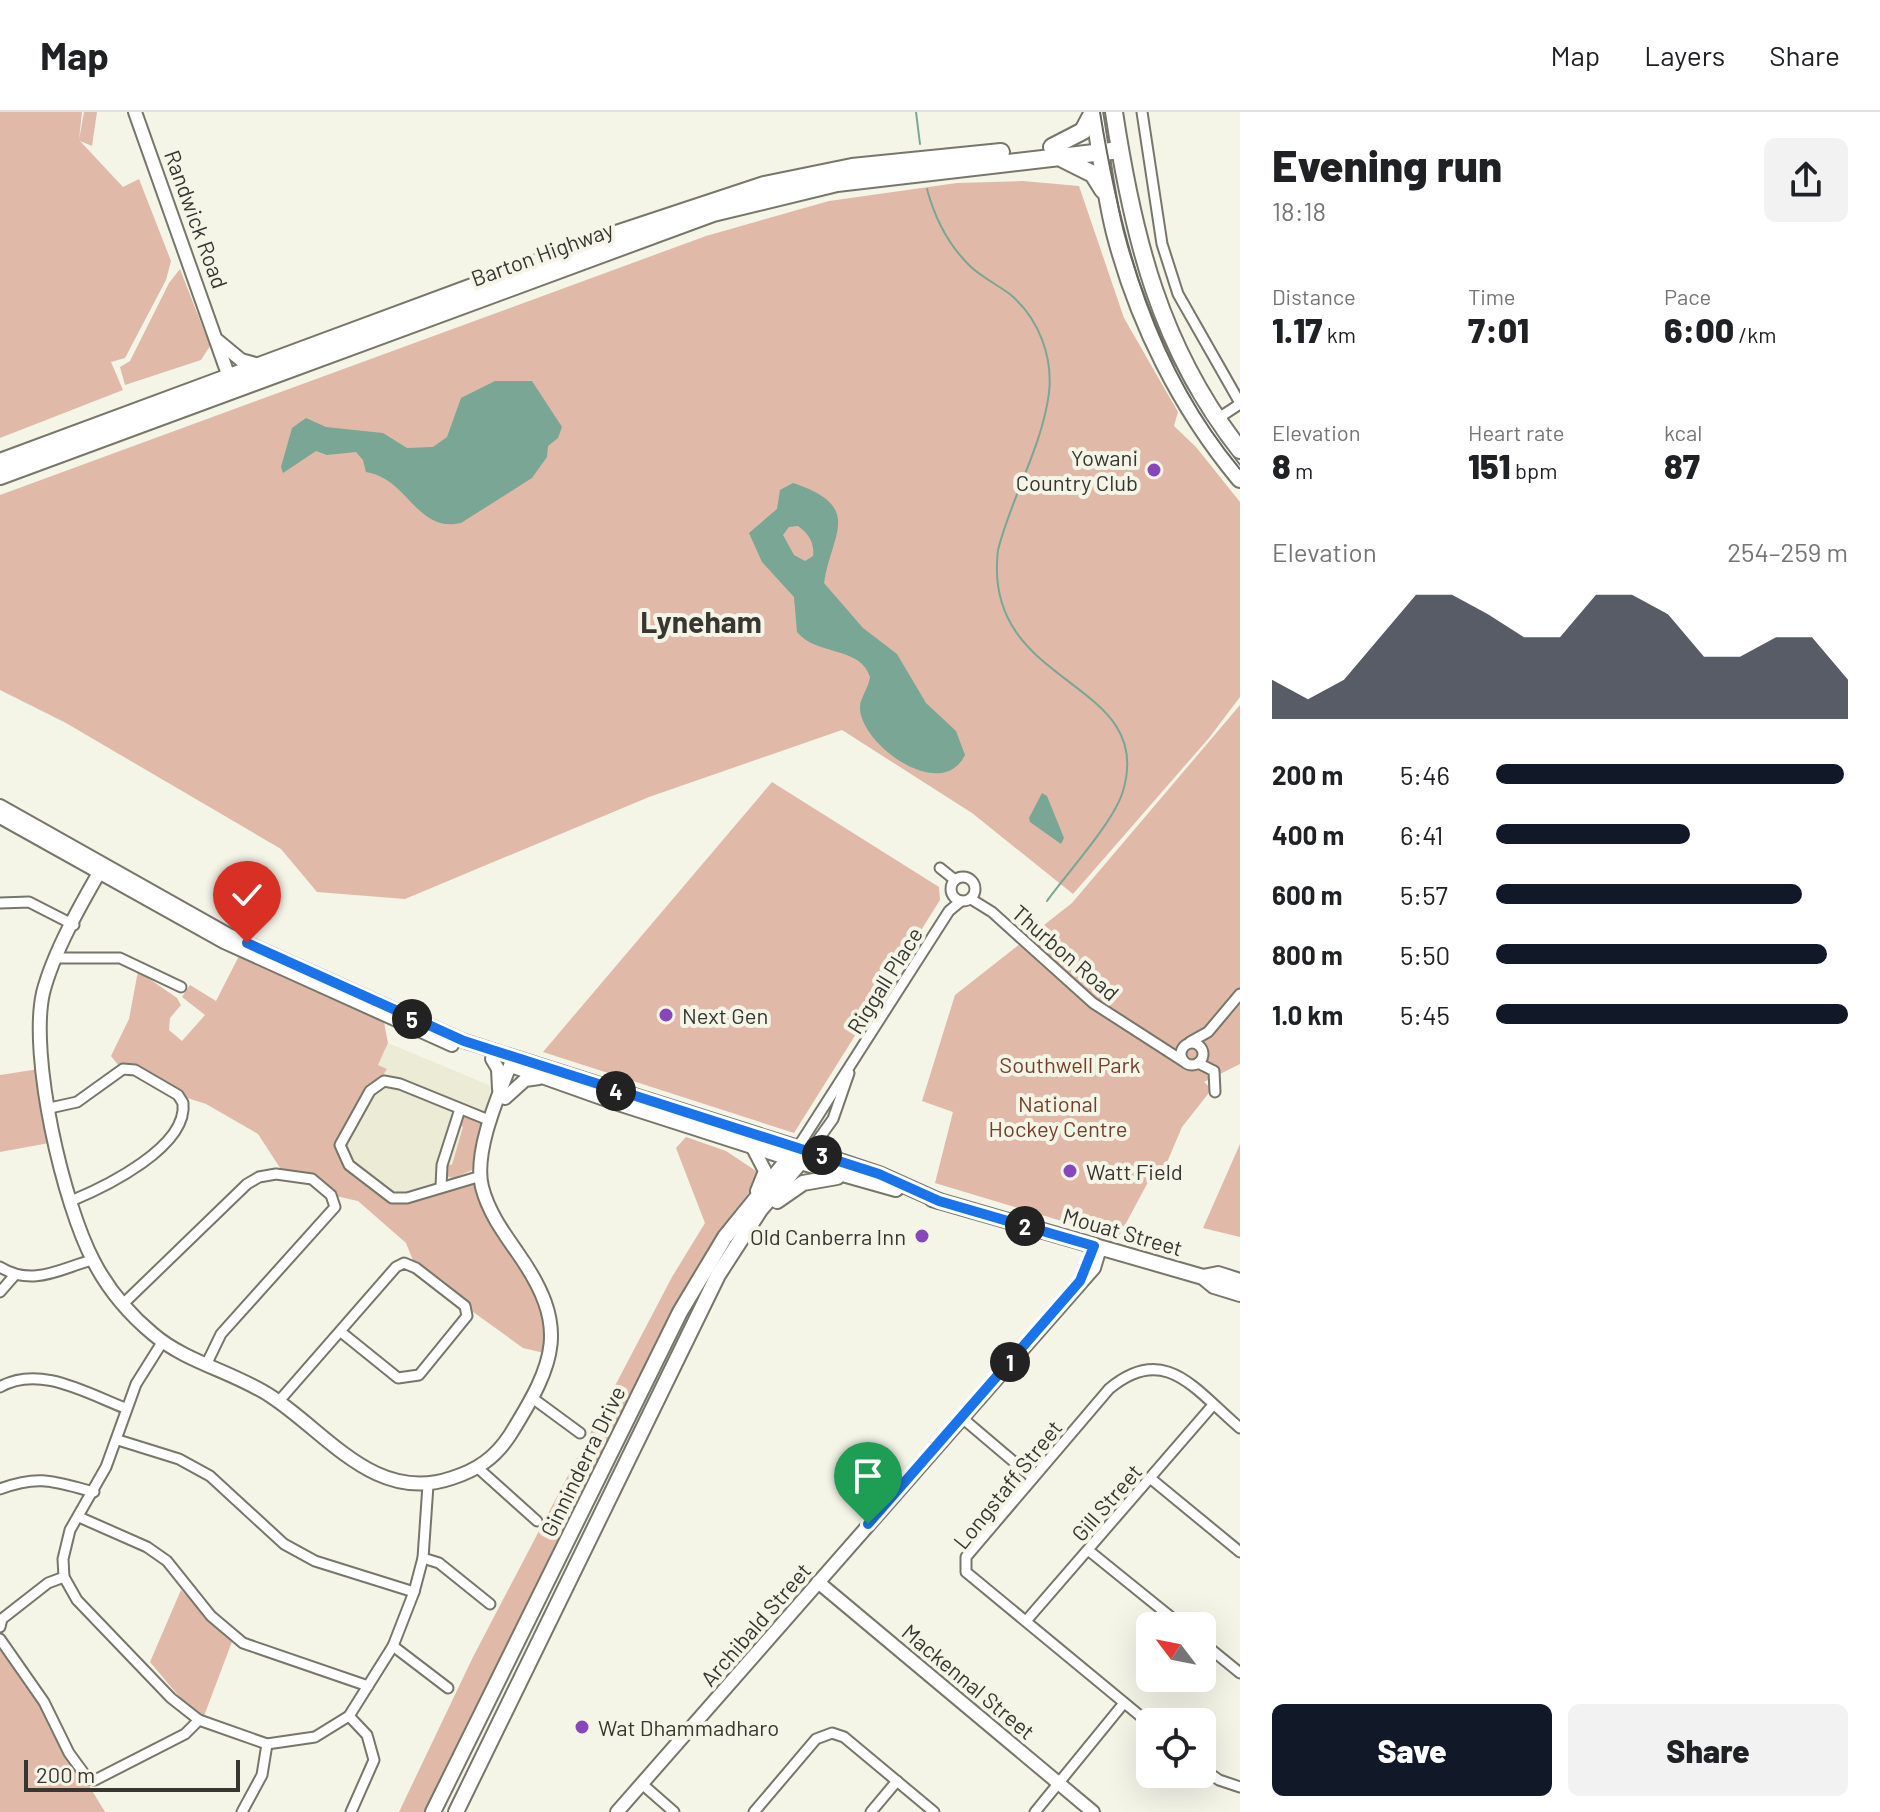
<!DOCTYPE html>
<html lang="en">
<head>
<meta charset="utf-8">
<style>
  :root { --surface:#fff; --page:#f2f2f2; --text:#202124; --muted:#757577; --line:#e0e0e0; --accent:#111827 }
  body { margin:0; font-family:Barlow,sans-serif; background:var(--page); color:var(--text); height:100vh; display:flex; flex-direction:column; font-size:30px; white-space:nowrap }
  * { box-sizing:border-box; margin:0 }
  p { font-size:26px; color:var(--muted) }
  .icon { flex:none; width:44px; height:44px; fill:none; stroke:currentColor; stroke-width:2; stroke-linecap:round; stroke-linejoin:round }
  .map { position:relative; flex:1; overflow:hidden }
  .details { display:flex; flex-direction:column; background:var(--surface); width:640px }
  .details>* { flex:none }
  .needle { width:52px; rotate:302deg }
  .buttons { position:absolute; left:1136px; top:1500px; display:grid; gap:16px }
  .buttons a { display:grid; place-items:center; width:80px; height:80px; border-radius:12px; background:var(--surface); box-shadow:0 8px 32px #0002; font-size:40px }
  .scale { position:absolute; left:24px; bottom:20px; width:216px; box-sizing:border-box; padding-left:8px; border:4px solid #373732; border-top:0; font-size:22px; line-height:28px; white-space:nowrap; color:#373732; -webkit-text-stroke:6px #f4f4e7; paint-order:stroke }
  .pin { position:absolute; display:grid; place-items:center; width:68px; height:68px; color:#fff; margin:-82px -34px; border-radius:50% 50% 50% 0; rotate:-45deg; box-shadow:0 0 8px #0007 }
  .pin .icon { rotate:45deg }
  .km { position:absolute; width:40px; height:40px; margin:-20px; border-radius:50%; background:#222; color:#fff; font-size:22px; line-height:40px; text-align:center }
  .round { display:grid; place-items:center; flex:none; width:84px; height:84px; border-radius:12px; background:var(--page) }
  .headline { display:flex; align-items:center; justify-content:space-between; height:136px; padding:0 32px }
  h1 { font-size:44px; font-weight:800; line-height:60px }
  .metrics { display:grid; grid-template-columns:repeat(3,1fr); gap:12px; height:136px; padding:8px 32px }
  .metrics div { display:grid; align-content:center }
  .metrics b { font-size:34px; font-weight:800 }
  .metrics small { font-size:22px; font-weight:400 }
  .metrics p { font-size:22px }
  .chart { height:224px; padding:16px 32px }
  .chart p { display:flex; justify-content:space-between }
  .chart svg { width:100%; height:144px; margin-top:8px; fill:var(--accent); opacity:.7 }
  .button { display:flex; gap:16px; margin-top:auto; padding:16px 32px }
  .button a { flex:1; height:92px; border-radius:12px; background:var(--accent); color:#fff; font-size:32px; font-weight:800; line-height:92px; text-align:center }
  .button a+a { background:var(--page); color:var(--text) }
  ul { padding:0 32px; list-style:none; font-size:26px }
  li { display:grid; grid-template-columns:128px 96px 1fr; align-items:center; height:60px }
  li i { height:20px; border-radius:10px; background:var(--accent) }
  header { display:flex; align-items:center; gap:48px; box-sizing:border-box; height:112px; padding:0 40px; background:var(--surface); border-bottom:2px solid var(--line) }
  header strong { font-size:38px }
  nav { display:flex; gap:44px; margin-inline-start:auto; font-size:28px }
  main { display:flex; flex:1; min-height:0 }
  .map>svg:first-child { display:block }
  .built { fill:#ebebd6 }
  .green { fill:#e1b9a9 }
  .water { fill:#79a695; fill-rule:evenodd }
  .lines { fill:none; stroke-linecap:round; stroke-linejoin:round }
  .stream { stroke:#79a695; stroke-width:2 }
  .street-casing { stroke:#76766a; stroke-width:13 }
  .secondary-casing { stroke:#76766a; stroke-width:16 }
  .primary-casing { stroke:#76766a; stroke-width:18 }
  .highway-casing { stroke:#76766a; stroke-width:20 }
  .street { stroke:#fff; stroke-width:9 }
  .secondary { stroke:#fff; stroke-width:12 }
  .primary { stroke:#fff; stroke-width:14 }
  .highway { stroke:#fff; stroke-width:16 }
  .tram { stroke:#686860; stroke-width:2 }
  .route-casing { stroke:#fff; stroke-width:16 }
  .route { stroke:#1a73e8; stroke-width:10 }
  .poi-dot { fill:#8846bb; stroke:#f4f4e7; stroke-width:3 }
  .labels { text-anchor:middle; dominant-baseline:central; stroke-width:8; stroke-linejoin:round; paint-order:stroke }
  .street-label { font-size:22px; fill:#373732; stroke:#f4f4e7 }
  .poi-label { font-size:22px; fill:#373732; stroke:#f4f4e7; text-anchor:start }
  .park-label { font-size:22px; fill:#763f29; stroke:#f4f4e7 }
  .district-label { font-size:30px; font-weight:bold; fill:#373732; stroke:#f4f4e7 }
</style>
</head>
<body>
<header>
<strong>Map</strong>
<nav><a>Map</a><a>Layers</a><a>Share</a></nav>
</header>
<main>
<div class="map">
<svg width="1240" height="1700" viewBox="0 0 1240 1700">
  <rect width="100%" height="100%" fill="#f4f4e7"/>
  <!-- built -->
  <polygon class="built" points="388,931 491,974 476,1062 394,1088 338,1034 386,957 378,953"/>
  <!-- green -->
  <g class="green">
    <polygon points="0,0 82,0 79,28 84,0 97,0 92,34 80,29 123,75 139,67 171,149 166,168 125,246 111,250 123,278 0,326"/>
    <polygon points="1023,69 1079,74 1124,206 1178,300 1174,314 1196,335 1240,390 1240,585 1209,626 1073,782 972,701 842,618 649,685 405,787 317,780 281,737 66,611 0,578 0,383 706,124 829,89 957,71"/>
    <polygon points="180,157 210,234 201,248 125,273 120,255 130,249 169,171"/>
    <polygon points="1240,593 1240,952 1204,970 1212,977 1182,1015 1168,1048 1147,1072 1118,1126 935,1071 953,1000 922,989 955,883 1072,791"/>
    <polygon points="772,670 939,775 940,788 794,1021 543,940"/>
    <path d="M 240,842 L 384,910 L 388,931 L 378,953 L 387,957 L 339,1034 L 394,1088 L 469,1069 C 483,1079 481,1094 488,1108 C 514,1161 552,1170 544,1241 L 523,1236 L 444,1179 L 416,1156 L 406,1131 L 358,1089 L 331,1083 L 284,1062 L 258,1022 L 206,992 L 178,983 L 119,954 L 111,944 L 129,907 L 138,859 L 177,886 L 181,893 L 170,906 L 169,918 L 182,929 L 205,903 L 182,885 L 190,873 L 216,889 Z"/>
    <polygon points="39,957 49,1031 0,1040 0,963"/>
    <polygon points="467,1003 483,1009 474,1057 454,1066 445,1064 447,1052 452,1053 463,1015 458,1012 460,1005"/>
    <polygon points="686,1025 726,1039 759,1061 757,1068 672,1202 426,1700 399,1700 473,1545 672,1165 705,1111 676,1036"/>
    <polygon points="1240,1032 1240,1125 1203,1116"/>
    <polygon points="181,1478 233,1527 204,1604 182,1588 150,1550"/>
    <polygon points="0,1527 105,1700 0,1700"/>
  </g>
  <!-- water -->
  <g class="water">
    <path d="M 495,269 L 532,269 L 562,315 L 558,326 L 548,334 L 547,345 L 532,366 L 461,411 C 416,421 409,367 366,360 L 363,348 L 356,340 L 327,343 L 316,339 L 283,361 L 281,355 L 292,316 L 306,306 L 326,315 L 383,321 L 407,336 L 433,335 L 447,325 L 461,286 Z"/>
    <path d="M 793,371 C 865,395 831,422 824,471 L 863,516 L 897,542 L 926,591 L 956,619 L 965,643 C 941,692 859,631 860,595 C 860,586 869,575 870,565 C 861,534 816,544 797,520 L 794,485 L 762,450 L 749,421 L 777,397 L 780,378 ZM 798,414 C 808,421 815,431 813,444 L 805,449 L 794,443 L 783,423 L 789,415 Z"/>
    <polygon points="1042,681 1047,684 1064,726 1061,732 1030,710 1029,706"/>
  </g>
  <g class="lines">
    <!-- stream -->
    <g class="stream">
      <polyline points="916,0 920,32"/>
      <path d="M 927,77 C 935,107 948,133 971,155 C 983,166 998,173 1011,183 C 1039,207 1053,245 1049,281 C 1042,335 1011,386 998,438 C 981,578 1157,565 1123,679 C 1114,710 1067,761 1047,789"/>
    </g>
    <!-- street casing -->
    <g class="street-casing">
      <g id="street">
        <polyline points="1142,0 1162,132 1178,182 1240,291"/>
        <polyline points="1217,307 1240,292"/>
        <polyline points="940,756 955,768"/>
        <circle cx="963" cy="777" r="12"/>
        <polyline points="971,787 992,800 1093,891 1183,949"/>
        <polyline points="0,791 29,790 74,813"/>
        <polyline points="55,846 120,846 181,875"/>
        <polyline points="1190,930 1208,920 1240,882"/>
        <circle cx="1192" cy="942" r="11"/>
        <polyline points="1198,951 1214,959 1215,980"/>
        <path d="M 50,996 L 77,990 L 123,957 L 135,958 L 178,983 L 183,991 C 188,1035 105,1075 71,1089"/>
        <polyline points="798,1035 949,799 961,789"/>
        <polyline points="810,1039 833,1007 849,961"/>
        <polyline points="481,1064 407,1086 392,1086 349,1053 340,1033 370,979 384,969 400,972 491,1009"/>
        <polyline points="441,1075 442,1053 460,997"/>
        <path d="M 0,1155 C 33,1175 59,1157 92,1148"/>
        <polyline points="0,1180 14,1164"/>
        <polyline points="123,1192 247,1072 259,1065 276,1062 312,1067 331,1083 335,1095 221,1222 207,1251"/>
        <polyline points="163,1229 136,1272 106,1355 70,1418 63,1447 64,1465 77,1488 171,1586 199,1608 267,1632 315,1625 349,1604 393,1534 414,1480 423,1446 428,1373"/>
        <path d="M 0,1275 C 39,1252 88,1282 125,1296"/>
        <polyline points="531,1285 580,1321"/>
        <polyline points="279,1289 396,1155 404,1151 416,1156 465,1194 467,1204 419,1263 398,1266 341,1220"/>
        <polyline points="961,1305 1033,1366"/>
        <polyline points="118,1328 179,1347 210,1364 284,1432 315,1449 414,1480"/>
        <polyline points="479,1357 537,1409"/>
        <polyline points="1150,1366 1240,1440"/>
        <path d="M 0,1377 C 40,1362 55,1370 94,1380"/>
        <polyline points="79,1405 147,1435 167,1449 211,1504 243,1531 368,1574"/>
        <polyline points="1088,1438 1182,1514"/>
        <polyline points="423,1446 439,1451 490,1492"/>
        <polyline points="1026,1509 1213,1293"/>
        <polyline points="0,1515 2,1507 48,1471 64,1465"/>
        <polyline points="0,1527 44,1590 69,1641 88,1667 95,1668 185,1622 199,1608"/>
        <polyline points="1202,1530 1240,1561"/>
        <polyline points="393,1534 448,1576"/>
        <polyline points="349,1604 367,1623 374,1648 351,1700"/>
        <path d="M 1150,1612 L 966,1460 L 966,1445 L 1109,1277 C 1165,1230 1195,1278 1240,1316"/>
        <polyline points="1202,1656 1219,1668 1240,1675"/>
        <polyline points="642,1672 674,1700"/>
        <polyline points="242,1700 262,1663 267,1632"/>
        <polyline points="754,1700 816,1627 832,1621 844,1625 934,1700"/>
        <polyline points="871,1700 897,1669"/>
        <polyline points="1035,1700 1124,1591"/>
      </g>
    </g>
    <!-- secondary casing -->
    <g class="secondary-casing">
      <g id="secondary">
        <polyline points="135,0 229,265"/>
        <polyline points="218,229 241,248 259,253"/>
        <polyline points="0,694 229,823 464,929 798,1035"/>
        <polyline points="0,705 224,830 452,933"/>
        <path d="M 103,754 C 82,790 53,841 43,881 C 29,944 63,1092 94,1150 C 108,1177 129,1202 153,1222 C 187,1251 235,1260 272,1285 C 328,1322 376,1392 452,1366 C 477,1358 495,1346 510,1323 C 556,1249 570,1215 517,1140 C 503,1120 488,1099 482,1075 C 473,1039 500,980 513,946"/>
        <polyline points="492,947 498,957 499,977"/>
        <polyline points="511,954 621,993 789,1047"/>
        <polyline points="505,986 525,968 539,966"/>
        <polyline points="753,1036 765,1059 757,1079"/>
        <polyline points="818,1470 1093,1700"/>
        <polyline points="617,1700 1094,1156 1100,1136"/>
      </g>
    </g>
    <!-- primary casing -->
    <g class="primary-casing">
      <g id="primary">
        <polyline points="793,1048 896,1077"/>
        <polyline points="932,1087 1203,1165 1214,1174 1240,1182"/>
        <polyline points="777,1089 803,1071 837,1065"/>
        <polyline points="1203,1165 1218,1162 1240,1169"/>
        <polyline points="433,1700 680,1200 725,1125 798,1035 879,1062 939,1089"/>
        <polyline points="456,1700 718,1163 760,1098 810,1039"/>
      </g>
    </g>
    <!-- highway casing -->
    <g class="highway-casing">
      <g id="highway">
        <path d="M 1094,0 C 1101,40 1105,82 1115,121 C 1138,210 1181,296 1240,367"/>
        <path d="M 1114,0 C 1133,125 1160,236 1240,338"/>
        <polyline points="1052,35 1083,19 1093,0"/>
        <polyline points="1063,47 1093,62 1103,78"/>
        <polyline points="0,350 607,125 764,73 852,55 1001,40"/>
        <polyline points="0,364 713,101 837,71 1120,38"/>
      </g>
    </g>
    <!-- street -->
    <use href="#street" class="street"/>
    <!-- secondary -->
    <use href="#secondary" class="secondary"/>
    <!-- primary -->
    <use href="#primary" class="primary"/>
    <!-- highway -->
    <use href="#highway" class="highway"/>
    <!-- tram -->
    <path class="tram" d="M 1100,0 C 1121,130 1154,254 1240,357"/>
  </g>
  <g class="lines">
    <!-- route casing -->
    <g class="route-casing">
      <polyline id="route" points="247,831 464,929 879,1062 939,1089 1094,1134 1080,1169 868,1412"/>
    </g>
    <!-- route -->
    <use href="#route" class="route"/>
  </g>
  <!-- markers -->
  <g class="poi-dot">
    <circle cx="1154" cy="358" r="8"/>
    <circle cx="666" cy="903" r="8"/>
    <circle cx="1070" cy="1059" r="8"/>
    <circle cx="922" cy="1124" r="8"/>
    <circle cx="582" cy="1615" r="8"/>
  </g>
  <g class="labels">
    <!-- street labels -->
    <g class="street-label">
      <text transform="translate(197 107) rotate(70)">Randwick Road</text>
      <text transform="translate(542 141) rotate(-20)">Barton Highway</text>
      <text transform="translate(1066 840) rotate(41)">Thurbon Road</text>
      <text transform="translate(884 868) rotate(-58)">Riggall Place</text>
      <text transform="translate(1123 1119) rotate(16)">Mouat Street</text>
      <text transform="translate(582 1349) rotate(-64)">Ginninderra Drive</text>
      <text transform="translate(1007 1372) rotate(-51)">Longstaff Street</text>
      <text transform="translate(1106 1390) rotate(-49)">Gill Street</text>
      <text transform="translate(755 1512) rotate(-49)">Archibald Street</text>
      <text transform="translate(969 1569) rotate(40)">Mackennal Street</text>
    </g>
    <!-- poi labels -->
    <g class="poi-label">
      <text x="1138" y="345" text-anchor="end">Yowani<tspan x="1138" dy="25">Country Club</tspan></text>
      <text x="682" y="903">Next Gen</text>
      <text x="1086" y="1059">Watt Field</text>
      <text x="906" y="1124" text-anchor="end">Old Canberra Inn</text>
      <text x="598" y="1615">Wat Dhammadharo</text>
    </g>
    <!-- park labels -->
    <g class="park-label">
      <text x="1070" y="952">Southwell Park</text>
      <text x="1058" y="991">National<tspan x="1058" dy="25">Hockey Centre</tspan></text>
    </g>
    <!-- district labels -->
    <g class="district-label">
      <text x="701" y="509">Lyneham</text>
    </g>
  </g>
</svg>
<div class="buttons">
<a><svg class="needle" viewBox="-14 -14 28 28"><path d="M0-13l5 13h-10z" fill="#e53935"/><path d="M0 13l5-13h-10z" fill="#757577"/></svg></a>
<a><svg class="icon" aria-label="locate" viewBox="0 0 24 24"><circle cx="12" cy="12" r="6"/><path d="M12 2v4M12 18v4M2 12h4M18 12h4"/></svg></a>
</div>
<div class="scale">200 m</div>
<div class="pin" style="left:868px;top:1412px;background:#1e9e55"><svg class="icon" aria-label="arrive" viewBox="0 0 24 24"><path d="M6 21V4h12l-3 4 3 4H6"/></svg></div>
<div class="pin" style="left:247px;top:831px;background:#d93025"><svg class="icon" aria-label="check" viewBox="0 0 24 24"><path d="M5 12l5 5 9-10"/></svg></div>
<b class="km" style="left:1010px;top:1250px">1</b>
<b class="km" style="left:1025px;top:1114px">2</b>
<b class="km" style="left:822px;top:1043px">3</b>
<b class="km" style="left:616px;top:979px">4</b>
<b class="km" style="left:412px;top:907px">5</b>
</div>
<section class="details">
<div class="headline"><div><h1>Evening run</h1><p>18:18</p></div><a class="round"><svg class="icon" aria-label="share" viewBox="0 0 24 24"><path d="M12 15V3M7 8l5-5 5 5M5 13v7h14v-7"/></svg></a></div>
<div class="metrics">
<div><p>Distance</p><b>1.17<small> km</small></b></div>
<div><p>Time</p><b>7:01</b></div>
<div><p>Pace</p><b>6:00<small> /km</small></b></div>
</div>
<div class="metrics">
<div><p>Elevation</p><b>8<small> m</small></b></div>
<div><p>Heart rate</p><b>151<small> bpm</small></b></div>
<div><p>kcal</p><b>87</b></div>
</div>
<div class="chart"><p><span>Elevation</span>254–259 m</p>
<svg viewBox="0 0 160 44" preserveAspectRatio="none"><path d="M0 44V32L10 38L20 32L30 19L40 6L50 6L60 12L70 19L80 19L90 6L100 6L110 12L120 25L130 25L140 19L150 19L160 32V44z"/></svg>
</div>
<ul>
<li><b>200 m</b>5:46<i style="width:99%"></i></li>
<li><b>400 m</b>6:41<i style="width:55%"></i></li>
<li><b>600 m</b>5:57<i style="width:87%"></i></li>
<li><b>800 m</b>5:50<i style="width:94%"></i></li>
<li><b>1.0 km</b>5:45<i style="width:100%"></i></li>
</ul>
<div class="button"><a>Save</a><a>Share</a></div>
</section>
</main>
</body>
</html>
